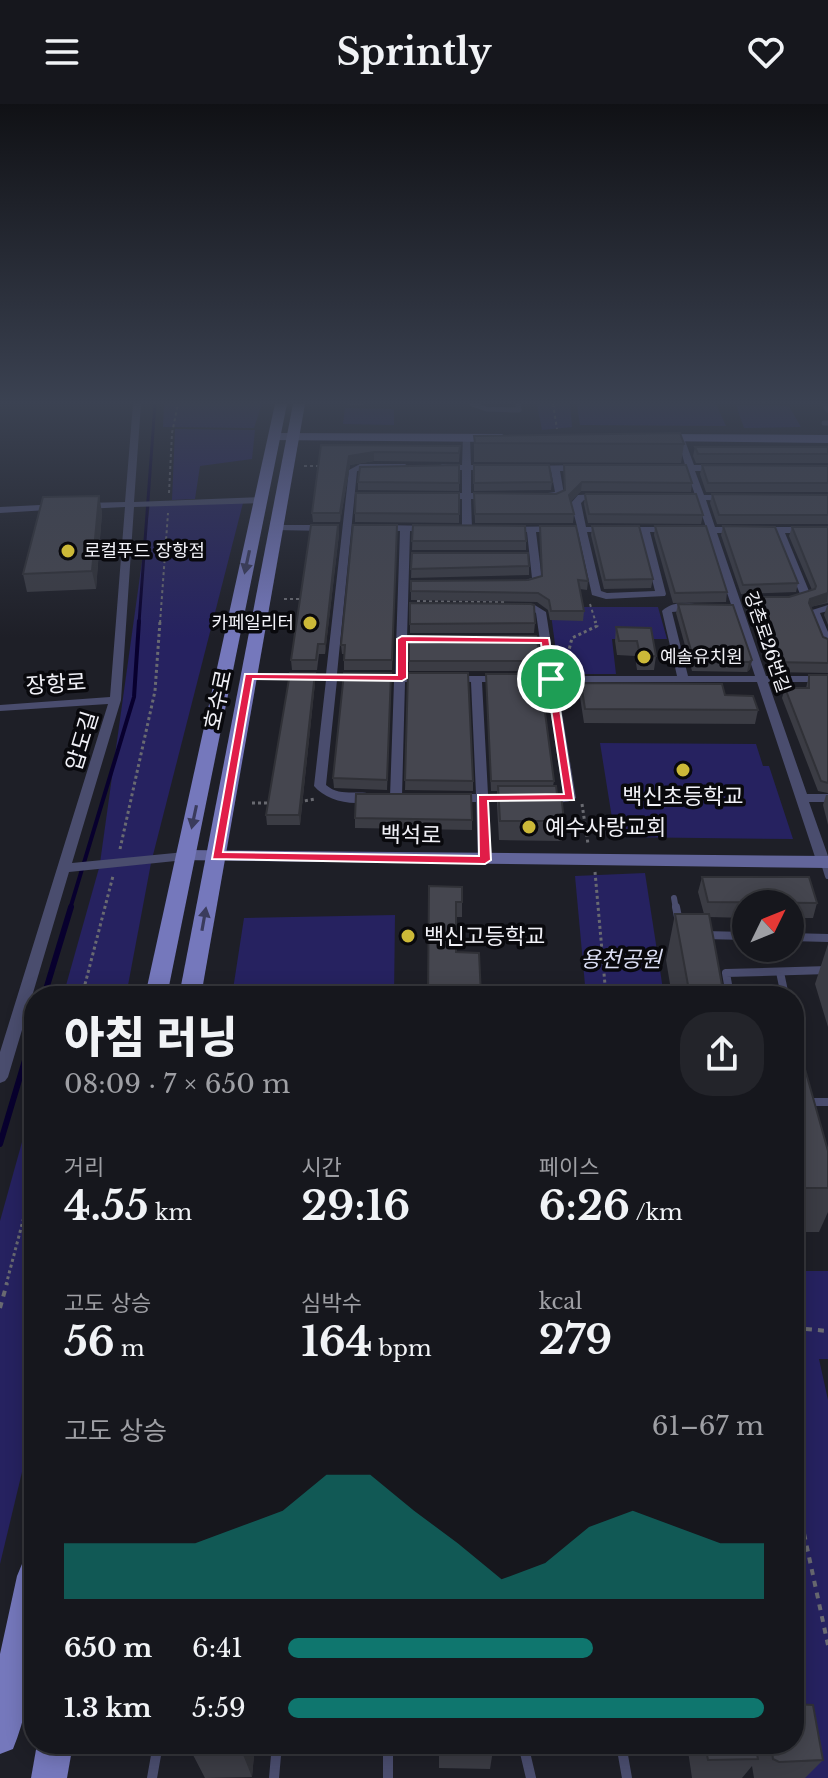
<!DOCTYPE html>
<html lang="ko">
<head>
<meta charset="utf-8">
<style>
  :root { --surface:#16171d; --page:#23242a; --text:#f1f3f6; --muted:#9e9fa4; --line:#35363b; --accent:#0f766e }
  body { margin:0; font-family:"Libre Baskerville","Noto Sans KR",serif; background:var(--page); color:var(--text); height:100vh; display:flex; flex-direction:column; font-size:30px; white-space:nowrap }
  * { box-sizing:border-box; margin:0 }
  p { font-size:26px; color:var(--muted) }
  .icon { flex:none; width:44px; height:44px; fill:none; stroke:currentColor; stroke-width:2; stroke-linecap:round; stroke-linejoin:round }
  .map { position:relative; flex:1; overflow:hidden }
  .side { position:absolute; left:24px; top:882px; width:780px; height:768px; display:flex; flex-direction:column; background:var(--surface); border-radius:32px; box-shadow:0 4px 20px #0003,0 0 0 2px var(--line) }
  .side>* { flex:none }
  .needle { width:52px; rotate:47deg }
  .fabs { position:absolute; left:732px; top:786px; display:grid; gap:16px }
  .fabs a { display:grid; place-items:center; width:72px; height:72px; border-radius:50%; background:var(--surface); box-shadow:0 4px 20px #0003,0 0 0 2px var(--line); font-size:40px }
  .pin { position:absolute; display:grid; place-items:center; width:68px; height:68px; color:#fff; margin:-34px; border:4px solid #fff; border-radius:50%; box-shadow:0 2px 8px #0007 }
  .round { display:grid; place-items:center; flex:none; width:84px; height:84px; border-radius:32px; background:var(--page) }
  .overview { display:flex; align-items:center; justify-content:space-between; height:136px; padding:0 40px }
  h1 { font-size:44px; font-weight:800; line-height:60px }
  .stats { display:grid; grid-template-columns:repeat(3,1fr); gap:12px; height:136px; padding:8px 40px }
  .stats div { display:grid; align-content:center }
  .stats b { font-size:40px; font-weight:800 }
  .stats small { font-size:22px; font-weight:400 }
  .stats p { font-size:22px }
  .chart { height:224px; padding:16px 40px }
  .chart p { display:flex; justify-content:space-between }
  .chart svg { width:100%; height:144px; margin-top:8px; fill:var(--accent); opacity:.7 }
  ul { padding:0 40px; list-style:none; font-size:26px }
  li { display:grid; grid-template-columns:128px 96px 1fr; align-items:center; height:60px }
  li i { height:20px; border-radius:10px; background:var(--accent) }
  header { display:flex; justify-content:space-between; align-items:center; height:104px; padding:0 40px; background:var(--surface); font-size:36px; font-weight:800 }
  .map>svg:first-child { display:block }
  .green { fill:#262260 }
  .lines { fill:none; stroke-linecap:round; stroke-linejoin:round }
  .stream-far2 { stroke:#08002e; stroke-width:3 }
  .stream-far1 { stroke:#08002e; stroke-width:4 }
  .stream { stroke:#08002e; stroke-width:6 }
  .path-far2 { stroke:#696a71; stroke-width:2; stroke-dasharray:3 3; stroke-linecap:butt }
  .path-far1 { stroke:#696a71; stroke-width:3; stroke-dasharray:3 3; stroke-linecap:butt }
  .path { stroke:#696a71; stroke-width:4; stroke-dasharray:6 6; stroke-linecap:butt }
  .lane-far3 { stroke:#4a4d6e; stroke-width:5 }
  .lane-far2 { stroke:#4a4d6e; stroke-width:6 }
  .lane-far1 { stroke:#4a4d6e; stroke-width:8 }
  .lane { stroke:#4a4d6e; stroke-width:10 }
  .street { fill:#4a4d6e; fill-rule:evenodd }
  .secondary { fill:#62659a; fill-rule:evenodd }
  .primary { fill:#7578bc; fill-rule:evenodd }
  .wall { fill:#3b3c44 }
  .shaded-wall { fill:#303137 }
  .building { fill:#45464f; stroke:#303137; stroke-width:2 }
  .oneway { fill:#3a3b5c }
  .route { fill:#e11d48; stroke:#fff; stroke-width:2; fill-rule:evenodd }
  .poi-dot { fill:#ccb938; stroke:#09090d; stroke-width:3 }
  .labels { text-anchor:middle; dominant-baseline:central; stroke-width:7; stroke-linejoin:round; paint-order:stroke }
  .far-poi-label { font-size:18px; fill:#f2f2f8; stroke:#09090d; text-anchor:start }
  .far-street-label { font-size:18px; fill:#f2f2f8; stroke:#09090d }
  .street-label { font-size:22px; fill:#f2f2f8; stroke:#09090d }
  .poi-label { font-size:22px; fill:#f2f2f8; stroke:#09090d; text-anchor:start }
  .park-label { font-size:22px; font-style:italic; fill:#daddf3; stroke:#09090d }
</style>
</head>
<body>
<header><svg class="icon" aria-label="menu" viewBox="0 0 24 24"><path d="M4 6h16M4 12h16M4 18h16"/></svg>Sprintly<svg class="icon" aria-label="heart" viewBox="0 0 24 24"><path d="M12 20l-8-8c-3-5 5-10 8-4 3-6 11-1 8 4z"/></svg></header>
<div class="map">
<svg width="828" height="1674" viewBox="0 0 828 1674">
  <rect width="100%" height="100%" fill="#1e1f27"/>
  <!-- green -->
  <g class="green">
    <polygon points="164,300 262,300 254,324 163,323"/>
    <polygon points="537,300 570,300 572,323 542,326"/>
    <polygon points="577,300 716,300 726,322 580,321"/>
    <polygon points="736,301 789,302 801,323 744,324"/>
    <polygon points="345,304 394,305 394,321 343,320"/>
    <polygon points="175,325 255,326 252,355 200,362 195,395 172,396"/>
    <polygon points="243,399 152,755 100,759 150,400"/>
    <polygon points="550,503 658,503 667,535 612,535 616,570 559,570"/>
    <polygon points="600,639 756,640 763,662 769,662 793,735 615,733"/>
    <polygon points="151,759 126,892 63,892 99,764"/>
    <polygon points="645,769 664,892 586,892 575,772"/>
    <polygon points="395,811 394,892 232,892 244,814"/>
    <polygon points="34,995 34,1318 0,1460 0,1117"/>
    <polygon points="794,1167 828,1167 828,1255 819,1255 828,1296 828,1674 805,1674 794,1622"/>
  </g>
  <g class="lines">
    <!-- stream-far2 -->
    <polyline class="stream-far2" points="139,519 155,300"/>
    <!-- stream-far1 -->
    <polyline class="stream-far1" points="70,805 134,593 139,517"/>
    <!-- stream -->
    <g class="stream">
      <polyline points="44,892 71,803"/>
      <polyline points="0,1040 34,926"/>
    </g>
    <!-- path-far2 -->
    <g class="path-far2">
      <polyline points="553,300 557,325"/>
      <polyline points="304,362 320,362"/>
      <polyline points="169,389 172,329 178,300"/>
      <polyline points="284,495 303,495"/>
      <polyline points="417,497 505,498"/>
      <polyline points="590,500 596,519"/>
      <polyline points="160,519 168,409"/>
    </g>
    <!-- path-far1 -->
    <g class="path-far1">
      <polyline points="565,562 572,534 597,522 595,517"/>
      <polyline points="299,698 315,695"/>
      <polyline points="252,699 271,699"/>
      <polyline points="582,700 588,740"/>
      <polyline points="120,745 155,587 160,517"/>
      <polyline points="595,768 606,892"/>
      <polyline points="82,892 113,772"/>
      <polyline points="6,1181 34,1075"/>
    </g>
    <!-- path -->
    <g class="path">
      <polyline points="0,1204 7,1179"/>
      <polyline points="794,1224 828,1227"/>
      <polyline points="794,1383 828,1541"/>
    </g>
    <!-- lane-far3 -->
    <g class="lane-far3">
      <polyline points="472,300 486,305 519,306 518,300"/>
      <polyline points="824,300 828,306"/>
      <polyline points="824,319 828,319"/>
    </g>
    <!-- lane-far2 -->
    <g class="lane-far2">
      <polyline points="824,759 828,772"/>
      <polyline points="674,794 676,805"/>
    </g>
    <!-- lane-far1 -->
    <g class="lane-far1">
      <polyline points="676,803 679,818"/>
      <polyline points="704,831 746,832"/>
      <polyline points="790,833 828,834"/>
      <polyline points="780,868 785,892"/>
      <polyline points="730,892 726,869 828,866"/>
      <polyline points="812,998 828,998"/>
    </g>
    <!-- lane -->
    <g class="lane">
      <polyline points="388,1640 388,1674"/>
      <polyline points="523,1640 531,1674"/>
      <polyline points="621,1640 627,1674"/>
      <polyline points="152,1674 158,1640"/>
      <polyline points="274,1674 277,1640"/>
    </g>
    <!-- street -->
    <g class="street">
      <polygon points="133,300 141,300 134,398 260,393 264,396 260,399 134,403 121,596 72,759 185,748 192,752 185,756 69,768 8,973 5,977 0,979 0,948 108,600 0,607 0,601 110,593 125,403 85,405 80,402 85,399 125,398"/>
      <polygon points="463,332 470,334 471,361 493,361 497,364 493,367 471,366 471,389 491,389 495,392 491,395 471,395 472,425 467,428 462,425 462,395 440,395 436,392 440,389 462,389 462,366 442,366 438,363 442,360 462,361"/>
      <path d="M 677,332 L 684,334 L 694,361 L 721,361 L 725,364 L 721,367 L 695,367 L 704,391 L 728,391 L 732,394 L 728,397 L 706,396 L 715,423 L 740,423 L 745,426 L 740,429 L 717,429 L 766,572 L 828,572 L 828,578 L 768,578 L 807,690 L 828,690 L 828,698 L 809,698 L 828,752 L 828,762 L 819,762 L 817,759 L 757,578 L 557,578 L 576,694 C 568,700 547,700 539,694 L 545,690 L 563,690 L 546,578 L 538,575 L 545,572 L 536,509 L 531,506 L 512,505 L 512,501 L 533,500 L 546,508 L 556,572 L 677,572 L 662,507 C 671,498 690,496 701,503 L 696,506 L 672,508 L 688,572 L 755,572 L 707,429 L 650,428 L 666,490 L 665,492 L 606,495 L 592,491 L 578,428 L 536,428 L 542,476 L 521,482 L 516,479 L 532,474 L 527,428 L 505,427 L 505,423 L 577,422 L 571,399 L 578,391 L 604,390 L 608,393 L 604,396 L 584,396 L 581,399 L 586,423 L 706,423 L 697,396 L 680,396 L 676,393 L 680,390 L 695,391 L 687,367 L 670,367 L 666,364 L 670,361 L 685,361 ZM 587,428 L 640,428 L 655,487 L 607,489 L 601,487 Z"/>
      <path d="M 360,360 L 405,360 L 409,363 L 405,366 L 357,367 L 337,570 L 346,573 L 337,576 L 326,681 C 342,695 363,683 378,693 C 361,705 327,698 314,682 L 326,576 L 248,575 L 243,572 L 248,569 L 326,570 L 349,366 Z"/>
      <polygon points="531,362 581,361 585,364 581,367 560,367 564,390 544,395 541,394 541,390 555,388 551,367 531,366"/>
      <polygon points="60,400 65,403 63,405 0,409 0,403"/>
      <polygon points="277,421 328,421 333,424 328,427 274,426 274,422"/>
      <polygon points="380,421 432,422 437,425 432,428 410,427 406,571 424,572 430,575 424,578 405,578 402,693 396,697 390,693 394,578 372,577 366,574 372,571 395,571 400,427 377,426 377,422"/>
      <polygon points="828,423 828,429 785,429 811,492 790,497 790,493 800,490 775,429 760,429 755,426 760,423"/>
      <polygon points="828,501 828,507 820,509 828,528 828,544 823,541 809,507"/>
      <polygon points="452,572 504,572 510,575 504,578 482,578 488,690 516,690 522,694 516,698 488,698 492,756 485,760 478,756 476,698 453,698 447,694 453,690 476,690 471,578 448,577 446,575"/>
    </g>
    <!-- secondary -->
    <g class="secondary">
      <polygon points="274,329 502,330 508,334 502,338 270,336 270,330"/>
      <polygon points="658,330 828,331 828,339 654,337 654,331"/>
      <polygon points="185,746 828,752 828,764 178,756 176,752"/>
    </g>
    <!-- primary -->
    <g class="primary">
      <polygon points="275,300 287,300 167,892 145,892"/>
      <polygon points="293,300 305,300 201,892 179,892"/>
      <path d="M 34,1455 C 34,1519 38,1585 13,1645 L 0,1650 L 0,1550 L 17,1472 L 22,1460 Z"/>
      <polygon points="37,1640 73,1640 67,1674 31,1674"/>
    </g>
  </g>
  <!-- wall -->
  <g class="wall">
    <rect x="347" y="300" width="17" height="1"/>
    <polygon points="474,332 684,340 681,359 474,358"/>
    <polygon points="321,341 460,342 459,358 374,357 350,361 340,418 313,418 312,409"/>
    <polygon points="695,343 828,343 828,359 696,359 693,352"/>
    <polygon points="459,361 459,387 358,386 358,378"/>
    <polygon points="474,361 552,378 551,386 474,387"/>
    <polygon points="564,361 692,379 691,388 581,387 571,397 574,410 573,419 475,419 474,389 556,390 564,387"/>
    <polygon points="702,361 828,362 828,388 706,388 700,370"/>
    <polygon points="459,389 459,419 355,418 355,409"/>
    <polygon points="712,390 828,391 828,420 717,420 710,399"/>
    <polygon points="585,391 703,411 701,420 588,419 584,400"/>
    <polygon points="99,392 102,409 96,485 27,488 23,470"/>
    <polygon points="338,421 339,430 325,550 319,550 317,566 292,566 291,556"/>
    <polygon points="397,421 392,566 344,566 344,550 342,550 341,541"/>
    <polygon points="413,421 526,437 526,446 412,446"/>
    <polygon points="540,422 588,477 587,486 580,485 584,507 583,517 550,516 548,506 537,498 411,496 411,477 528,476 541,472"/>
    <polygon points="592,422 653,475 651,484 604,485 591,431"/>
    <polygon points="655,422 727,488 726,498 673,499 654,431"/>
    <polygon points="723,422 798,479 796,488 741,490 721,431"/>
    <polygon points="792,423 828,423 828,499 810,503 823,533 828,535 828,569 770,568 745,502 747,493 789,493 812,486 789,432"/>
    <polygon points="412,449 529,462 529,471 411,474"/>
    <polygon points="410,499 535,519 534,529 410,529"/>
    <polygon points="678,500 752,556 750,565 747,568 692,567 676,509"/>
    <polygon points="828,501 828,521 824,511 827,502"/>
    <polygon points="616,523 656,552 654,566 637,566 635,552 617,551 615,537"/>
    <polygon points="409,532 541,557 540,567 409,567"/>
    <polygon points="408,569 473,677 473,687 405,686"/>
    <polygon points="486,570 554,677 553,682 557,690 564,717 562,737 499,736 497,701 497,687 491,687"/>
    <polygon points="809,571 828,571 828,689 818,687 782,594 785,584 806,584"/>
    <polygon points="315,579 300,721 267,721 266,711"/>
    <polygon points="391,579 387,686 334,684 333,674"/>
    <polygon points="581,579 725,591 758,606 755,620 584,619 580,593"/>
    <polygon points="826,691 828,691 828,721 823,701"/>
    <polygon points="355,714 472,716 472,726 355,724"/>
    <polygon points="702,773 817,799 813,814 790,814 790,800 746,800 746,814 709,813 724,892 672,892 666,856 675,810 704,810 698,788"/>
    <polygon points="429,782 462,798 462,813 456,813 428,892"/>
    <polygon points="828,840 828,923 815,880"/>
    <polygon points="794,926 828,1047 828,1108 819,1128 794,1128"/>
    <polygon points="193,1640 255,1640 252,1673 205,1674 192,1649"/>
    <polygon points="439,1640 494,1640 490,1665 439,1664"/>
    <polygon points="687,1640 794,1640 823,1656 805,1674 754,1674 752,1662 742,1674 692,1674"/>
  </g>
  <!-- shaded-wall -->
  <g class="shaded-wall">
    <polygon points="374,348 374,357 350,361 340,418 340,409 349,352"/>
    <polygon points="582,378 581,387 568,400 569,391"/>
    <polygon points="99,392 102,409 96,485 92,467"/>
    <polygon points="338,421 339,430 325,550 325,540"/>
    <polygon points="828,489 827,498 808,504 806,508 810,495"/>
    <polygon points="752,556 750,565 747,568 749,558"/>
    <polygon points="315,569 315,579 300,721 299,711"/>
    <polygon points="242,1640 255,1640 252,1673 242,1648"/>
  </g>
  <!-- building -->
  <g class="building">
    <polygon points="680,329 684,340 475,339 474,332"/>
    <polygon points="321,341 460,342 459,349 374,348 349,352 340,409 312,409"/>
    <polygon points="695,343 828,343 828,350 698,350"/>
    <polygon points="459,361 459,379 358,378 360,363"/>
    <polygon points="474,361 549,361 552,378 474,379"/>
    <polygon points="564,361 686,361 692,379 582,378 569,391 574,410 475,410 474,389 556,390 565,386"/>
    <polygon points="702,361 828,362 828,379 708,379"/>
    <polygon points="356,389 459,389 459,410 355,409"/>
    <polygon points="586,390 696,390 703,411 589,410 585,391"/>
    <polygon points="712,390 828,391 828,411 719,411"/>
    <polygon points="99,392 92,467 23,470 43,393"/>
    <polygon points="311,421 338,421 325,540 318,540 316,556 291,556"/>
    <polygon points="353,421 397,421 392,556 344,556 345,541 341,541"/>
    <polygon points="413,421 525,422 526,437 412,437"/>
    <polygon points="540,422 576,422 588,477 578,476 584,507 551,507 549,496 538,489 411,487 411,477 528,476 542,472"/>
    <polygon points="592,422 639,422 653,475 605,476"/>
    <polygon points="655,422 706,422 727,488 675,489"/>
    <polygon points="723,422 775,423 798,479 743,481"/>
    <polygon points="792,423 828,423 828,489 810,495 809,499 823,533 828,535 828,559 772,558 747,493 789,493 815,485 816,482"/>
    <polygon points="412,449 528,449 529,462 411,465"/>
    <polygon points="410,499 531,500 534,501 535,519 410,520"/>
    <polygon points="678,500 733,501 752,556 749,558 694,557"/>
    <polygon points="616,523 651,524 656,552 640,551 637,537 619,537"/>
    <polygon points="409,532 536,532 541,557 409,557"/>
    <polygon points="290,569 315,569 299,711 266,711"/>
    <polygon points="344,569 391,569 387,676 333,674"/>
    <polygon points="408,569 468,569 473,677 405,676"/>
    <polygon points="486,570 540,570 554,677 491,677"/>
    <polygon points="809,571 828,571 828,679 821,677 785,584 809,584"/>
    <polygon points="581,579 722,580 725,591 753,592 758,606 585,605"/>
    <polygon points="498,682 556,682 557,690 561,690 564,717 500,717"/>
    <polygon points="356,690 471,690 472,716 355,714"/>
    <polygon points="702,773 809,773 817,799 708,798"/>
    <polygon points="429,782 462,783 462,798 456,798 456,848 479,849 481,892 428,892"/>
    <polygon points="675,810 709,810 724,892 690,892"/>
    <polygon points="794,926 828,1047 828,1084 802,1084 794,1051"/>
    <polygon points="794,1600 813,1601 823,1656 779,1658 773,1655 771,1640 794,1640"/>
    <polygon points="193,1640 242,1640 242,1648 192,1649"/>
    <polygon points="705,1640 755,1640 758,1655 708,1656"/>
  </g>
  <!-- one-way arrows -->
  <defs><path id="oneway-solid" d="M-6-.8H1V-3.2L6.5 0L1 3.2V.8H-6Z" transform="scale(2)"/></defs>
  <g class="oneway">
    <use href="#oneway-solid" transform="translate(247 458) rotate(102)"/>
    <use href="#oneway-solid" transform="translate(194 713) rotate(102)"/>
    <use href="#oneway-solid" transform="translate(204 815) rotate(-80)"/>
  </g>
  <!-- sky -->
  <linearGradient id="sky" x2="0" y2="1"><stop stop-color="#101115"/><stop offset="0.56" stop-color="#3b4252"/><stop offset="1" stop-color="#3b4252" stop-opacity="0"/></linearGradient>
  <rect width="828" height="534" fill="url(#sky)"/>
  <!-- route -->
  <path class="route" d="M 402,532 L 549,534 L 574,696 L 488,697 L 491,756 L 485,760 L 212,755 L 245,570 L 397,571 L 397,535 ZM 407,538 L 541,539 L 564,690 L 478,691 L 479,752 L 223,748 L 253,575 L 402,577 L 407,574 Z"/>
  <!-- markers -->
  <g class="poi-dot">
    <circle cx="68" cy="447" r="8"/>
    <circle cx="310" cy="519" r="8"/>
    <circle cx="644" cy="553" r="8"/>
    <circle cx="683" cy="666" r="8"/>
    <circle cx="529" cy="723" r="8"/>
    <circle cx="408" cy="832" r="8"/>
  </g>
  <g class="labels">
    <!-- far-poi labels -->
    <g class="far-poi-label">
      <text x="84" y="447">로컬푸드 장항점</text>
      <text x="294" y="519" text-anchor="end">카페일리터</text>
      <text x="660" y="553">예솔유치원</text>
    </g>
    <!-- far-street labels -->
    <g class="far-street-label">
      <text transform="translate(767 538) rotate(71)">강촌로26번길</text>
    </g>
    <!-- street labels -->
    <g class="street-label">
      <text transform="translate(56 580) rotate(-4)">장항로</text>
      <text transform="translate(218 596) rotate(-78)">호수로</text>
      <text transform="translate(82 637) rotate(-73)">압도길</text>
      <text transform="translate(411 731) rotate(1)">백석로</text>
    </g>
    <!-- poi labels -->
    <g class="poi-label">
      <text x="683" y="692" text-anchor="middle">백신초등학교</text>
      <text x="545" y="723">예수사랑교회</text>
      <text x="424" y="832">백신고등학교</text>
    </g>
    <!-- park labels -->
    <g class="park-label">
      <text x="621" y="855">용천공원</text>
    </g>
  </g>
</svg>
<div class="fabs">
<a><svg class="needle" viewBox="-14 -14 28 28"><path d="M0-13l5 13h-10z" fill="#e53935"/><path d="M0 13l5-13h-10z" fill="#9e9fa4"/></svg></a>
</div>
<div class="pin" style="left:551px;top:575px;background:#1e9e55"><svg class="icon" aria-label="arrive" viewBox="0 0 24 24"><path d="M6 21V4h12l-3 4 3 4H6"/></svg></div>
<section class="side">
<div class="overview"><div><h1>아침 러닝</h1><p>08:09 · 7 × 650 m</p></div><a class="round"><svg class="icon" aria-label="share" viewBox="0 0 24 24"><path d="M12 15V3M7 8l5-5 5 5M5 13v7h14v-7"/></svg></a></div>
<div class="stats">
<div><p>거리</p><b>4.55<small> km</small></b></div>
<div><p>시간</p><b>29:16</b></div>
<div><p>페이스</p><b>6:26<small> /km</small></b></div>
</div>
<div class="stats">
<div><p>고도 상승</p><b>56<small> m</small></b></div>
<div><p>심박수</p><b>164<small> bpm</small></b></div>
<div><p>kcal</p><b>279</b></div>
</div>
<div class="chart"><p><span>고도 상승</span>61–67 m</p>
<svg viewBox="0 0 160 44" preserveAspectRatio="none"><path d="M0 44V27L10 27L20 27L30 27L40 22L50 17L60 6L70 6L80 17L90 27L100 38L110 33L120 22L130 17L140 22L150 27L160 27V44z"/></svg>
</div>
<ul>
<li><b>650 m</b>6:41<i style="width:64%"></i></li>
<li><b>1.3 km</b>5:59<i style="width:100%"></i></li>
</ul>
</section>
</div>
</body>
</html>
